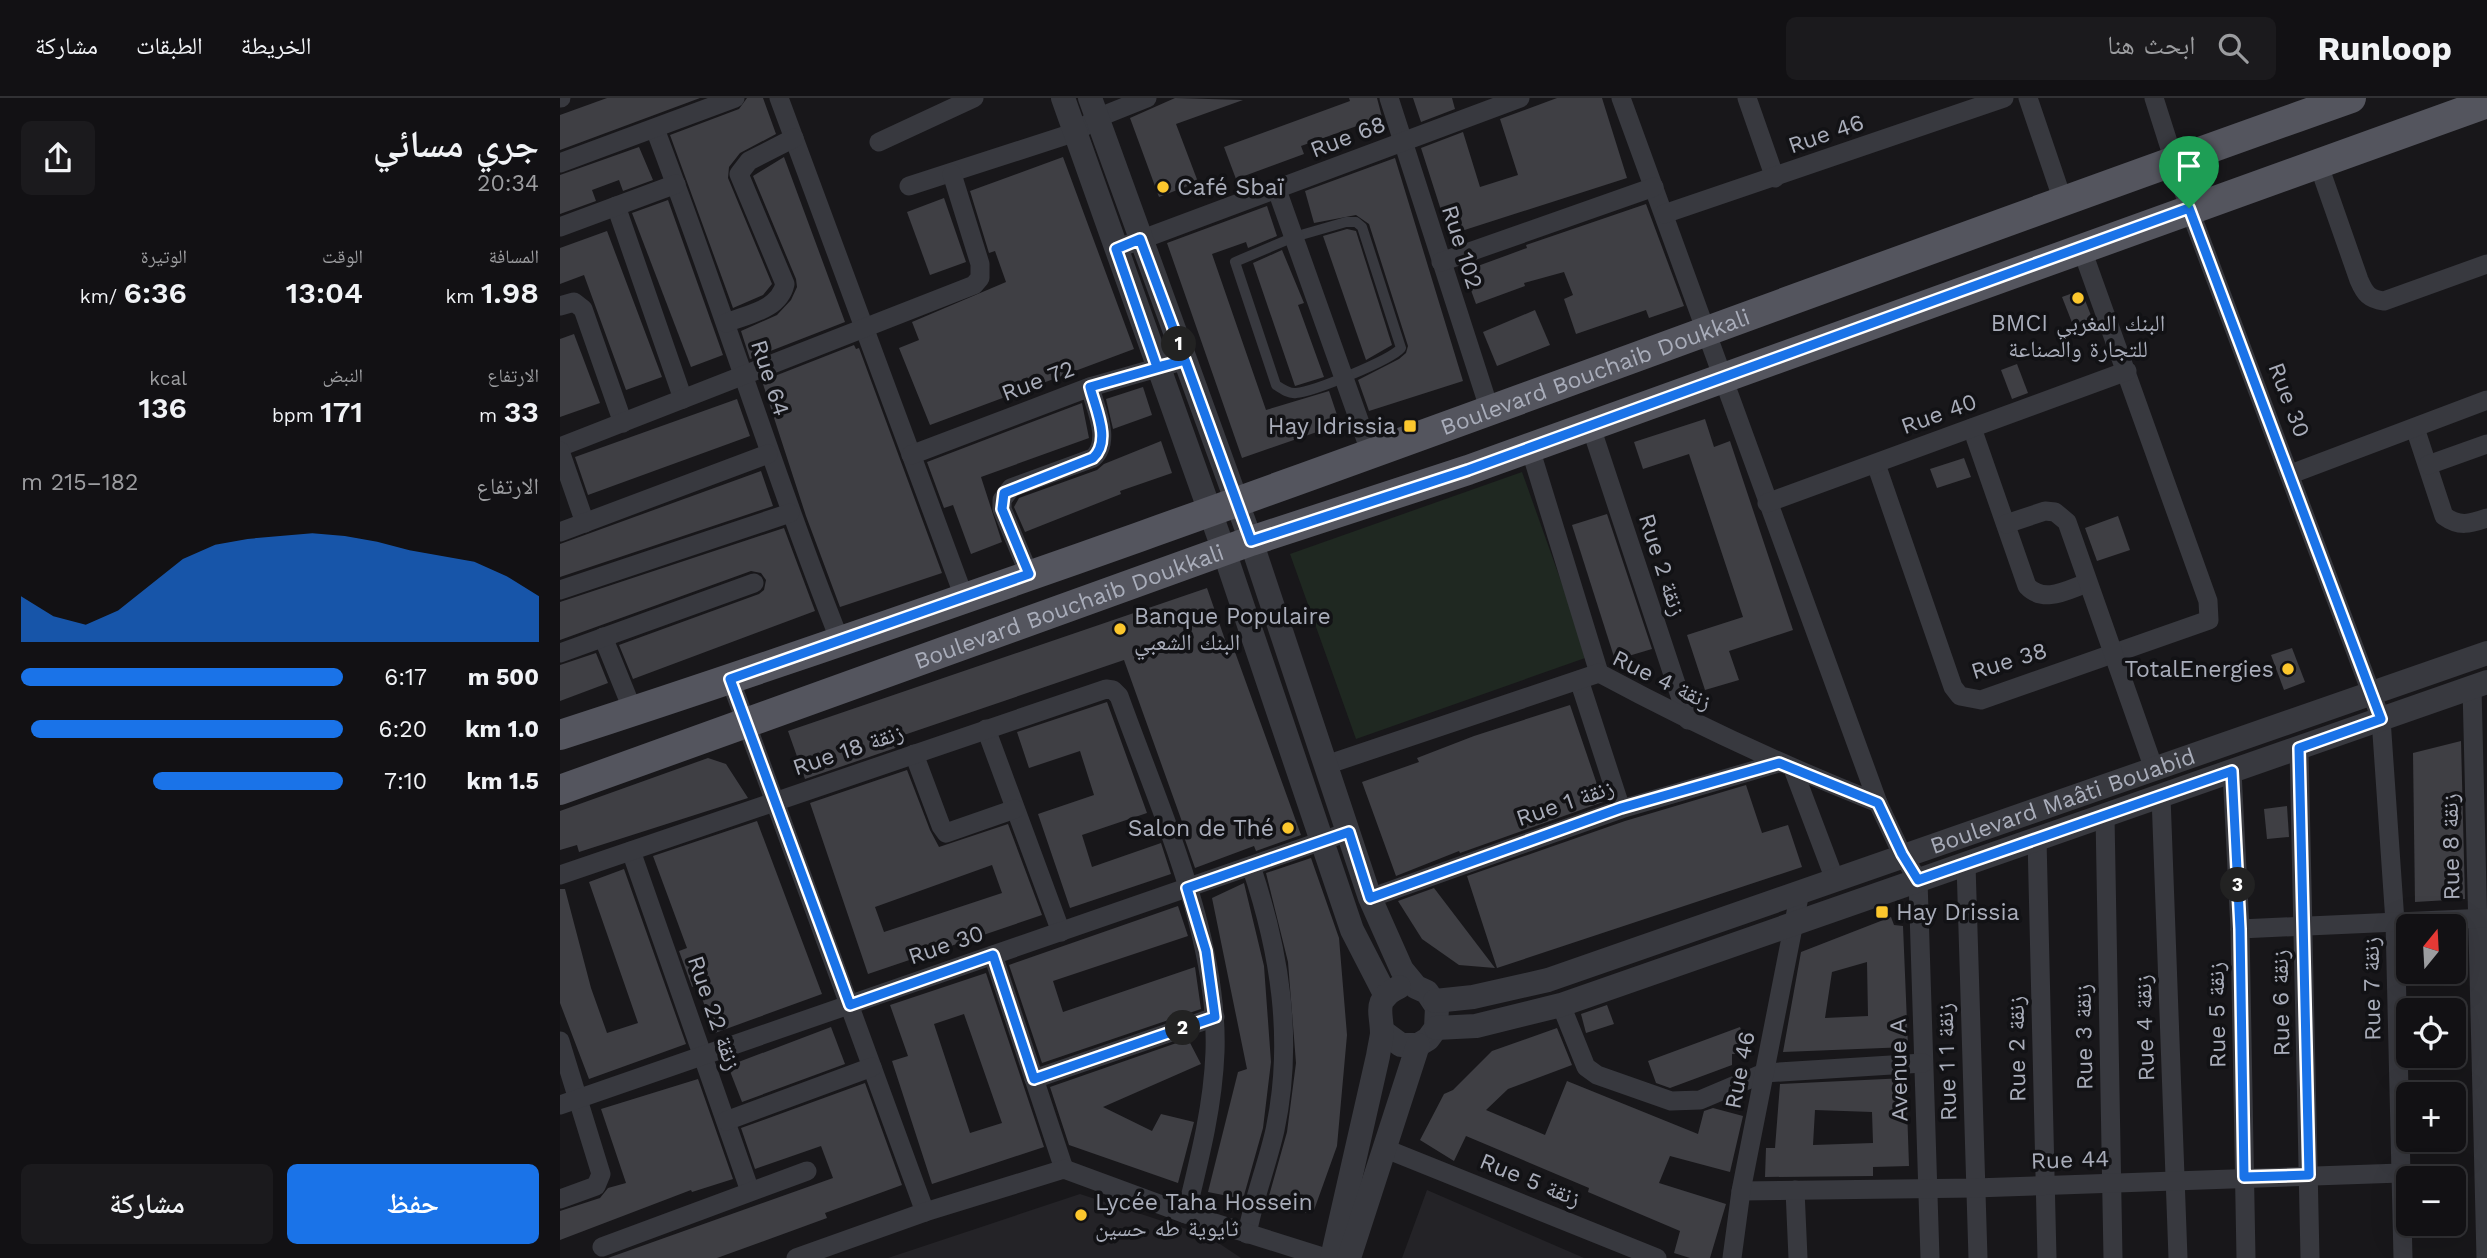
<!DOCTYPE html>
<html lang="ar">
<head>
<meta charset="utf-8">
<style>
  :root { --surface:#121114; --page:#1b1a1d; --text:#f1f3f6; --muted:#9c9da0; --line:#313134; --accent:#1a73e8 }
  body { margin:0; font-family:"Work Sans","Noto Naskh Arabic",sans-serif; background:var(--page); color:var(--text); direction:rtl; height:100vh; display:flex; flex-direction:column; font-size:26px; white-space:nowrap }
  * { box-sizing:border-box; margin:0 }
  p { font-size:23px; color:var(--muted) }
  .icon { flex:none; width:38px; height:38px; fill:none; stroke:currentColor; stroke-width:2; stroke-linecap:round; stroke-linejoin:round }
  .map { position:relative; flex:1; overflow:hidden; direction:ltr }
  .details { display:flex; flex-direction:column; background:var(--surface); width:560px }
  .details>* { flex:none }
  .needle { width:46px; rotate:18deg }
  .tools { position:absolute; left:1836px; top:816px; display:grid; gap:14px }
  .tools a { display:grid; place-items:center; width:70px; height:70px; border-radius:10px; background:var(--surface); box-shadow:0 7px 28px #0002,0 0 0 2px var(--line); font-size:35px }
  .pin { position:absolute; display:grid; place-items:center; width:60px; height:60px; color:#fff; margin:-72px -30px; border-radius:50% 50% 50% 0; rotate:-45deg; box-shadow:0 0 7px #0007 }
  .pin .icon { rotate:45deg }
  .km { position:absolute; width:35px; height:35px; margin:-18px; border-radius:50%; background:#222; color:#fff; font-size:19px; line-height:35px; text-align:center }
  .round { display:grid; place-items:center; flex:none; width:74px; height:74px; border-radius:10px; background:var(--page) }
  .headline { display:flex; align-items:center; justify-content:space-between; height:119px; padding:0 21px }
  h1 { font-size:38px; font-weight:600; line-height:52px }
  .stats { display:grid; grid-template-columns:repeat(3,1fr); gap:10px; height:119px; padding:7px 21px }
  .stats div { display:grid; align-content:center }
  .stats b { font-size:30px; font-weight:600 }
  .stats small { font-size:19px; font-weight:400 }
  .stats p { font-size:19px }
  .chart { height:196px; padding:14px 21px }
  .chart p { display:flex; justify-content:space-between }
  .chart svg { width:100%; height:126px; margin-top:7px; fill:var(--accent); opacity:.7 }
  .button { display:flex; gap:14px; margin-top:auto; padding:14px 21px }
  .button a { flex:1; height:80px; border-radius:10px; background:var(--accent); color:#fff; font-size:28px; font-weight:600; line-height:80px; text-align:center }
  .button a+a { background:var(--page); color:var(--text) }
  ul { padding:0 21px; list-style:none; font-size:23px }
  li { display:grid; grid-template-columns:112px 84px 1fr; align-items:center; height:52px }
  li i { height:18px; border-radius:9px; background:var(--accent) }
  header { display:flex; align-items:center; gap:42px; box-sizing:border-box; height:98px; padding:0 35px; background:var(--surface); border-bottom:2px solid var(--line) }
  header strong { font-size:33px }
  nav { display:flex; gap:38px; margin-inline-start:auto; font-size:24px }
  .search { width:490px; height:63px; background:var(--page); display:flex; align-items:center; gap:18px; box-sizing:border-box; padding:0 24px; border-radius:10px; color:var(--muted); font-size:26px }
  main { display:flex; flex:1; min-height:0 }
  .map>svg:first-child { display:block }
  .built { fill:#242327 }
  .green { fill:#1f2821 }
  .building { fill:#3f3f44; fill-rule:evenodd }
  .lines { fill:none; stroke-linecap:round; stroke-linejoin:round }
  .service { stroke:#38393f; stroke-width:10 }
  .minor { stroke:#38393f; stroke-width:19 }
  .tertiary { stroke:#38393f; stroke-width:24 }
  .primary { stroke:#54555e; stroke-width:30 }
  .route-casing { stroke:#fff; stroke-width:14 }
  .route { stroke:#1a73e8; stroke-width:9 }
  .poi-dot { fill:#fcc72d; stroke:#121215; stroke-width:2.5 }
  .labels { text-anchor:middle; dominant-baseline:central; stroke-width:7; stroke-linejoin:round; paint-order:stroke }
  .street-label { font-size:23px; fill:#a9adba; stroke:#121215 }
  .poi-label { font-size:23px; fill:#a9adba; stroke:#121215; text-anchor:start }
</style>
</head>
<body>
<header>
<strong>Runloop</strong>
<div class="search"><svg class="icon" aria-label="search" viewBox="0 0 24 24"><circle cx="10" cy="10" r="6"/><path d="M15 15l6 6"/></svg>ابحث هنا</div>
<nav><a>الخريطة</a><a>الطبقات</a><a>مشاركة</a></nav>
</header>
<main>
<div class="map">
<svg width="1927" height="1160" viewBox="0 0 1927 1160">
  <rect width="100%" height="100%" fill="#18171a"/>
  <!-- built -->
  <g class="built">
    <polygon points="867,1092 1024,1160 842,1160"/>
    <polygon points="520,1096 648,1138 681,1160 328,1160"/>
  </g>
  <!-- green -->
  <polygon class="green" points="962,374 1028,559 796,641 730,456"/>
  <!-- building -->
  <g class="building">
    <polygon points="47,0 140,0 0,52 0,17"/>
    <polygon points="187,0 203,0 216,36 180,55 169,69 168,80 212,186 203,197 173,210 110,37 179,11"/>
    <polygon points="615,0 683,2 616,26 638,84 599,99 570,20"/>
    <polygon points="789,0 817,0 822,19 741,48 744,56 676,81 664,49 790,3"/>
    <polygon points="853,0 892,0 895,11 861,24"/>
    <polygon points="997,0 1042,0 1067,80 889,137 861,50 903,34 920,89 958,77 940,21"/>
    <polygon points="79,49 93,82 63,93 59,82 32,92 36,103 0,116 0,77"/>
    <polygon points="224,59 285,224 190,261 181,233 217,217 231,202 237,189 236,181 193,78"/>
    <polygon points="503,59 574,251 370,327 339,250 359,242 352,224 446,184 435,153 429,155 410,93"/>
    <polygon points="835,60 903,283 809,313 798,282 839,261 846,255 848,248 809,126 796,117 754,125 745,93"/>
    <polygon points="384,100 406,164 370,177 347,114"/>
    <polygon points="108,102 163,257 131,269 72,115"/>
    <polygon points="1086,106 1124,208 1089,220 1086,212 1016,236 1004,201 1013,197 1004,174 964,185 965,188 916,206 904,173 967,150 966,147"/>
    <polygon points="707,108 717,138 688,150 686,144 652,156 706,312 769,293 780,326 682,360 607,145"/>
    <polygon points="787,131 796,133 832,247 806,262 763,138"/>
    <polygon points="47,133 102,279 66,292 24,177 0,186 0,150"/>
    <polygon points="722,152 744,205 738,207 764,279 735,288 693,165"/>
    <polygon points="1521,192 1532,220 1513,227 1502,199"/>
    <polygon points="975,212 990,247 937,268 923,234"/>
    <polygon points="14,236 40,305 0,319 0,241"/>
    <polygon points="294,247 296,251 299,250 382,475 280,509 246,418 202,283"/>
    <polygon points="1457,266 1468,295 1452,301 1441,272"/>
    <polygon points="583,289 592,317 553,331 546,301"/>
    <polygon points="177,301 190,338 28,397 15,359"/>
    <polygon points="522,305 529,340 421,379 442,444 411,456 393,407 384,410 367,364"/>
    <polygon points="1145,321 1154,349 1170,343 1233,532 1169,553 1179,582 1145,592 1127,537 1183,519 1129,356 1083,371 1074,344"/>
    <polygon points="601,343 612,375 560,393 561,396 465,434 454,409 459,400 537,372 544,366"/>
    <polygon points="1404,360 1411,379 1377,390 1370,371"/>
    <polygon points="201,373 213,408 0,479 0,446"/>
    <polygon points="1047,416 1092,551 1055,562 1012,427"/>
    <polygon points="1558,418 1570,452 1537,463 1525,430"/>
    <polygon points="224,430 255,513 73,581 59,547 199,496 204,492 206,482 201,475 191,473 0,542 0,504"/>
    <polygon points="647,490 670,556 675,554 741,737 696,753 694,748 635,770 622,733 625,732 564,562 341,638 344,647 245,681 228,633"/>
    <polygon points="1732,550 1745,584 1724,592 1711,557"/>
    <polygon points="36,555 48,585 0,603 0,567"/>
    <polygon points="547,604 587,715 522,737 532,769 601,745 611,776 510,810 478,716 534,697 520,653 469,670 457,634"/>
    <polygon points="1010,607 1043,704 900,755 899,753 836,778 802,684 859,664 857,660 914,638"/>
    <polygon points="1901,643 1905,801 1855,804 1853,655"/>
    <polygon points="148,660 166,666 188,700 19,754 17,747 0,752 0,713"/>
    <path d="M 347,672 L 370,732 L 379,749 L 448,726 L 482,817 L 308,876 L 250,705 ZM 432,767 L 442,795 L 324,834 L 315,809 Z"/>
    <polygon points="1186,687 1202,735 1228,727 1242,769 937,870 907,778 1065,723"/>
    <polygon points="1727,708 1729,739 1707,741 1704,711"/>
    <polygon points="197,723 262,896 155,935 137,887 132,889 119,853 127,850 93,758"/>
    <polygon points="751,760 779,840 787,937 777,1048 753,1115 705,1112 727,1034 736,965 728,864 706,775"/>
    <polygon points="64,771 126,946 29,981 0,905 0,791 5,791 31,890 47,935 78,925 29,784"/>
    <polygon points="684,785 704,868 711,964 703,1030 683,1101 648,1094 678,974 687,971 652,800"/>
    <polygon points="874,790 935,870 899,867 862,841 838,803"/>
    <polygon points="618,808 628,838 493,883 503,914 635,869 641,911 482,965 449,867"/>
    <path d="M 1331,819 L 1334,827 L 1343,828 L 1348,949 L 1223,954 L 1241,854 ZM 1307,864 L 1308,918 L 1265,920 L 1272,874 Z"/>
    <path d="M 426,875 L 484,1049 L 372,1086 L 332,963 L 348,958 L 330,907 ZM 404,916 L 442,1025 L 410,1035 L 374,926 Z"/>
    <polygon points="1047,907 1054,926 1026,935 1021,916"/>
    <polygon points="271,929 285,966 182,1004 168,968"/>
    <polygon points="1180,929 1190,956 1172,956 1172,967 1110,990 1096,985 1088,963"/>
    <polygon points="997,930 1012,967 948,991 926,1012 985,1037 1007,983 1138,1036 1144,1013 1153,1010 1183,1018 1170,1074 1110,1058 1099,1085 1166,1106 1150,1160 1130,1160 1114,1155 1120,1133 1028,1094 1029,1090 906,1038 894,1063 860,1042 884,996 893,992 932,953"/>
    <polygon points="628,941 641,966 543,1009 592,1033 601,1016 634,1024 618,1085 509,1047 490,989"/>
    <path d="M 1346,980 L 1349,1068 L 1313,1069 L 1313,1078 L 1205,1079 L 1206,1050 L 1215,1050 L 1220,986 ZM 1255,1012 L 1312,1014 L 1313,1045 L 1253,1047 Z"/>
    <polygon points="138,981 173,1081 132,1094 131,1092 0,1142 0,1113 40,1100 48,1090 66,1085 41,1011"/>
    <polygon points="305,985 342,1087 265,1115 267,1120 157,1160 48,1160 273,1080 261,1048 195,1071 181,1030"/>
  </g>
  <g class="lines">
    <!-- service -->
    <path class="service" d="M 786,124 L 796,124 L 802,129 L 841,250 C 831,262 753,294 736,295 C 729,296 722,291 716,287 L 675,164 L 734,139 Z"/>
    <!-- minor -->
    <g class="minor">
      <polyline points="0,0 1,0"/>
      <polyline points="219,0 404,499"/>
      <polyline points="829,0 930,313"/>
      <polyline points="1061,0 1318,705"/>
      <polyline points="1187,0 1215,80"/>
      <polyline points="1468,0 1503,103"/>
      <polyline points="1594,0 1629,110 1821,621 1835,824 1843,1160"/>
      <path d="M 95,31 C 160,201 213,374 280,543"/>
      <polyline points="319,44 414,0"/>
      <polyline points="0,65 175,0"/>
      <path d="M 1758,65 L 1799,182 C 1805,196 1809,201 1824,203 L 1927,166"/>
      <polyline points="349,88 516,34 537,20 587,0"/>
      <polyline points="717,92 811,356"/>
      <polyline points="56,108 123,301"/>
      <polyline points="1104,116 1444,0"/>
      <polyline points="0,129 116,86"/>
      <polyline points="556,151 960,0"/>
      <polyline points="881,164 1094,89"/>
      <polyline points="0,208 14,204 23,211 63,325"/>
      <path d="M 166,225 C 188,216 219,212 225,186 L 179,76 L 189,63 L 234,40"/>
      <polyline points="1030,326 1128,622"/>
      <path d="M 1412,330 L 1467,488 C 1484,506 1507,492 1527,485"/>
      <path d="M 1855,330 L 1884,418 C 1899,429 1910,426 1927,420"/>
      <polyline points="969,347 1039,575"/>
      <polyline points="0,349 414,187 420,180 420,166 392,76"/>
      <polyline points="0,353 25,425"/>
      <polyline points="351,357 530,289 625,262"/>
      <polyline points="1316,366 1393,589 1400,598 1421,602 1649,522 1648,503 1521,149"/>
      <polyline points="1868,367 1927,346"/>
      <polyline points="1731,376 1927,302"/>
      <polyline points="1207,405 1567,273"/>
      <polyline points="1446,426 1485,413 1495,414 1507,424 1594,671"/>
      <polyline points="0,434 208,356"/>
      <path d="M 469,476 L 442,411 L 442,402 L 451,390 L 533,360 C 552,343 535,310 530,289"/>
      <polyline points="0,492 230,415"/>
      <polyline points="43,539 73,613"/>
      <polyline points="0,555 194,485"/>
      <polyline points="170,581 365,1114"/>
      <polyline points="1019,582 1061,711"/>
      <polyline points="1912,590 1926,1160"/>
      <polyline points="426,631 501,834"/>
      <polyline points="1739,650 1750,1160"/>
      <polyline points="354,656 381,728 386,735 455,711"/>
      <path d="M 766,667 L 1039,575 C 1130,624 1222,667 1318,705 L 1342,756 L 1358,782 L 1370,1160"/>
      <polyline points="1233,671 1275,782"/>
      <polyline points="1672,673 1680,831 1686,1160"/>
      <polyline points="1601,698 1618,1160"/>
      <polyline points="1545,718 1553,1160"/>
      <polyline points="1477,741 1487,1160"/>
      <polyline points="71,753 190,1093"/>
      <polyline points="1406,766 1418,1160"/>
      <path d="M 0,777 L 546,591 L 553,592 L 559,598 C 598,707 659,838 655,954 C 653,1009 639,1063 626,1116"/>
      <polyline points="810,800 1061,711 1219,665"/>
      <polyline points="1680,831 1927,820"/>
      <polyline points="433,857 504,1071"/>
      <polyline points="1001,907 1026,969 1037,977 1111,1003 1140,1002 1204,975 1363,965"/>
      <polyline points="0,943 41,1076 36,1088 0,1101"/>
      <polyline points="474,981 655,919"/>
      <polyline points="0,1007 788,734"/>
      <polyline points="166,1023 312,969"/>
      <polyline points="826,1051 1097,1160"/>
      <polyline points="1235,1092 1238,1160"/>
      <polyline points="1181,1093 1415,1090 1841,1075"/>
      <path d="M 687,1136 C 694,1100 707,1067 715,1032 C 734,942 720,854 691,768"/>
      <polyline points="42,1149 247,1073"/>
      <polyline points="236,1160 365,1114 504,1071 626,1116 766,1160"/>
      <polyline points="1172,1160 1181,1093 1240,794"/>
    </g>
    <!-- tertiary -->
    <g class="tertiary">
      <polyline points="503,0 664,453 792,832 826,898"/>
      <polyline points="530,0 691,443 810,800 842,872 856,889 867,894 877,909 876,930 868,941 858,947 841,947 822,933"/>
      <path id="s1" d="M 875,903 L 913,899 L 988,882 L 1927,555"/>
      <polyline points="876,930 916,928 1001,907 1927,584"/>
      <path d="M 772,1160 L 818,958 C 819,951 821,943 822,936 C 822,914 812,902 839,889"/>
      <polyline points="789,1160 858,947"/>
    </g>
    <!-- primary -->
    <g class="primary">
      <path id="s2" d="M 0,637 C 603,441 1194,211 1791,0"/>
      <path id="s3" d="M 0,692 L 691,443 L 908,372 L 1927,5"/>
    </g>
  </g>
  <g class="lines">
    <!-- route casing -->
    <g class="route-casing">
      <path id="route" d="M 1629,110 L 908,372 L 691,443 L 625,262 L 597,269 L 556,151 L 580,141 L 625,262 L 530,289 C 535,310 552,343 533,360 L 444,395 L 442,411 L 469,476 L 170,581 L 290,907 L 433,857 L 474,981 L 655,919 L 646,853 L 627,790 L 789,734 L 810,800 L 1061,710 L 1219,665 L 1318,705 L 1342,756 L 1358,782 L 1672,673 L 1680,831 L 1684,1079 L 1749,1077 L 1739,650 L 1821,621 L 1629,110"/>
    </g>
    <!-- route -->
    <use href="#route" class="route"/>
  </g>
  <!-- markers -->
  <g class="poi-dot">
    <circle cx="603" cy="89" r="7"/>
    <circle cx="1518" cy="200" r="7"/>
    <rect x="843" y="321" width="14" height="14" rx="3.5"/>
    <circle cx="560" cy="531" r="7"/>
    <circle cx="1728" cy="571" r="7"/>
    <circle cx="728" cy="730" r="7"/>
    <rect x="1315" y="807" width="14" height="14" rx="3.5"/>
    <circle cx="521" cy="1117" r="7"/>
  </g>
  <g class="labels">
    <!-- street labels -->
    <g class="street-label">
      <text transform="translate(1266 36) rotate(-19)">Rue 46</text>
      <text transform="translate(788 39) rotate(-21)">Rue 68</text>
      <text transform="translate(902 149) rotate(72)">Rue 102</text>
      <text stroke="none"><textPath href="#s2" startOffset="1097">Boulevard Bouchaib Doukkali</textPath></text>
      <text transform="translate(210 280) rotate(72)">Rue 64</text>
      <text transform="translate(478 283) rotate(-21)">Rue 72</text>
      <text transform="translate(1729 302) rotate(69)">Rue 30</text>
      <text transform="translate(1379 316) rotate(-20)">Rue 40</text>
      <text transform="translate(1102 467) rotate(72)">Rue 2 زنقة</text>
      <text stroke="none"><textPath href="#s3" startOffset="541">Boulevard Bouchaib Doukkali</textPath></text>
      <text transform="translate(1449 563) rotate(-17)">Rue 38</text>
      <text transform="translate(1102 582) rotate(26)">Rue 4 زنقة</text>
      <text transform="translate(288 652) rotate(-19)">Rue 18 زنقة</text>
      <text stroke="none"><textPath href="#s1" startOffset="660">Boulevard Maâti Bouabid</textPath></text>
      <text transform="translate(1005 705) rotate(-19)">Rue 1 زنقة</text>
      <text transform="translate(1891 749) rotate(-91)">Rue 8 زنقة</text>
      <text transform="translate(386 847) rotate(-19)">Rue 30</text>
      <text transform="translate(1812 891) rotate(-91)">Rue 7 زنقة</text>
      <text transform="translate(1721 905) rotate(-91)">Rue 6 زنقة</text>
      <text transform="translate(154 915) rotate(71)">Rue 22 زنقة</text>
      <text transform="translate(1657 917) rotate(-91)">Rue 5 زنقة</text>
      <text transform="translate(1585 930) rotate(-92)">Rue 4 زنقة</text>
      <text transform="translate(1524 939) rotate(-91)">Rue 3 زنقة</text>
      <text transform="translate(1457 951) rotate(-91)">Rue 2 زنقة</text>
      <text transform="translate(1387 964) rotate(-92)">Rue 1 زنقة 1</text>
      <text transform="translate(1180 972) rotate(-79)">Rue 46</text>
      <text transform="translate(1339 972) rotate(-91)">Avenue A</text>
      <text transform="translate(1510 1062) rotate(-2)">Rue 44</text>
      <text transform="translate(970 1082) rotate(22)">Rue 5 زنقة</text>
    </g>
    <!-- poi labels -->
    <g class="poi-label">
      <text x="617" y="89">Café Sbaï</text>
      <text x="1518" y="225" text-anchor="middle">BMCI البنك المغربي<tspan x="1518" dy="26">للتجارة والصناعة</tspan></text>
      <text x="836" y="328" text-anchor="end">Hay Idrissia</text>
      <text x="574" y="518">Banque Populaire<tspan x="574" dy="26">البنك الشعبي</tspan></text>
      <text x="1714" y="571" text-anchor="end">TotalEnergies</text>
      <text x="714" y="730" text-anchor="end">Salon de Thé</text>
      <text x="1336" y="814">Hay Drissia</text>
      <text x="535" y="1104">Lycée Taha Hossein<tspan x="535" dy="26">ثايوية طه حسين</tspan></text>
    </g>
  </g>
</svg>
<div class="tools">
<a><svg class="needle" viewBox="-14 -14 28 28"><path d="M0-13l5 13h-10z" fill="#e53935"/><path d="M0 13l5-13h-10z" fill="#9c9da0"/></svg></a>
<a><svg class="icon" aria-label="locate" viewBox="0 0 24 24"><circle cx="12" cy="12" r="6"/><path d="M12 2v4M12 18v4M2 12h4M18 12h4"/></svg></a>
<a>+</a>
<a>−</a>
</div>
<div class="pin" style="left:1629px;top:110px;background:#1e9e55"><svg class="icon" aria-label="arrive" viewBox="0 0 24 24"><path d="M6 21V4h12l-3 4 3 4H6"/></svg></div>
<b class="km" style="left:619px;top:246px">1</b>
<b class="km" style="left:623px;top:930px">2</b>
<b class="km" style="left:1678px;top:787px">3</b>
</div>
<section class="details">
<div class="headline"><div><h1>جري مسائي</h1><p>20:34</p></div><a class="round"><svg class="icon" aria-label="share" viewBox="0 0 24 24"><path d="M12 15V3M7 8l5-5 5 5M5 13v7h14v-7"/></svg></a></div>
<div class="stats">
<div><p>المسافة</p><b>1.98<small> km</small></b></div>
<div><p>الوقت</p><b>13:04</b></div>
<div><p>الوتيرة</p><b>6:36<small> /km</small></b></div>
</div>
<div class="stats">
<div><p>الارتفاع</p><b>33<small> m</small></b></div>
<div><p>النبض</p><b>171<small> bpm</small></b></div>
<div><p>kcal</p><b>136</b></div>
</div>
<div class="chart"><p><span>الارتفاع</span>182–215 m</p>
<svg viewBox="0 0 160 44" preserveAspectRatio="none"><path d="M0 44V28L10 35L20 38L30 33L40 24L50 15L60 10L70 8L80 7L90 6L100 7L110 9L120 12L130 14L140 16L150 21L160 28V44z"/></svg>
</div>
<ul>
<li><b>500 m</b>6:17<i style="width:100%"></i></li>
<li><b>1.0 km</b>6:20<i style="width:97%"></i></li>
<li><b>1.5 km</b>7:10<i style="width:59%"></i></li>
</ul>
<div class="button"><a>حفظ</a><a>مشاركة</a></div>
</section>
</main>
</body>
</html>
